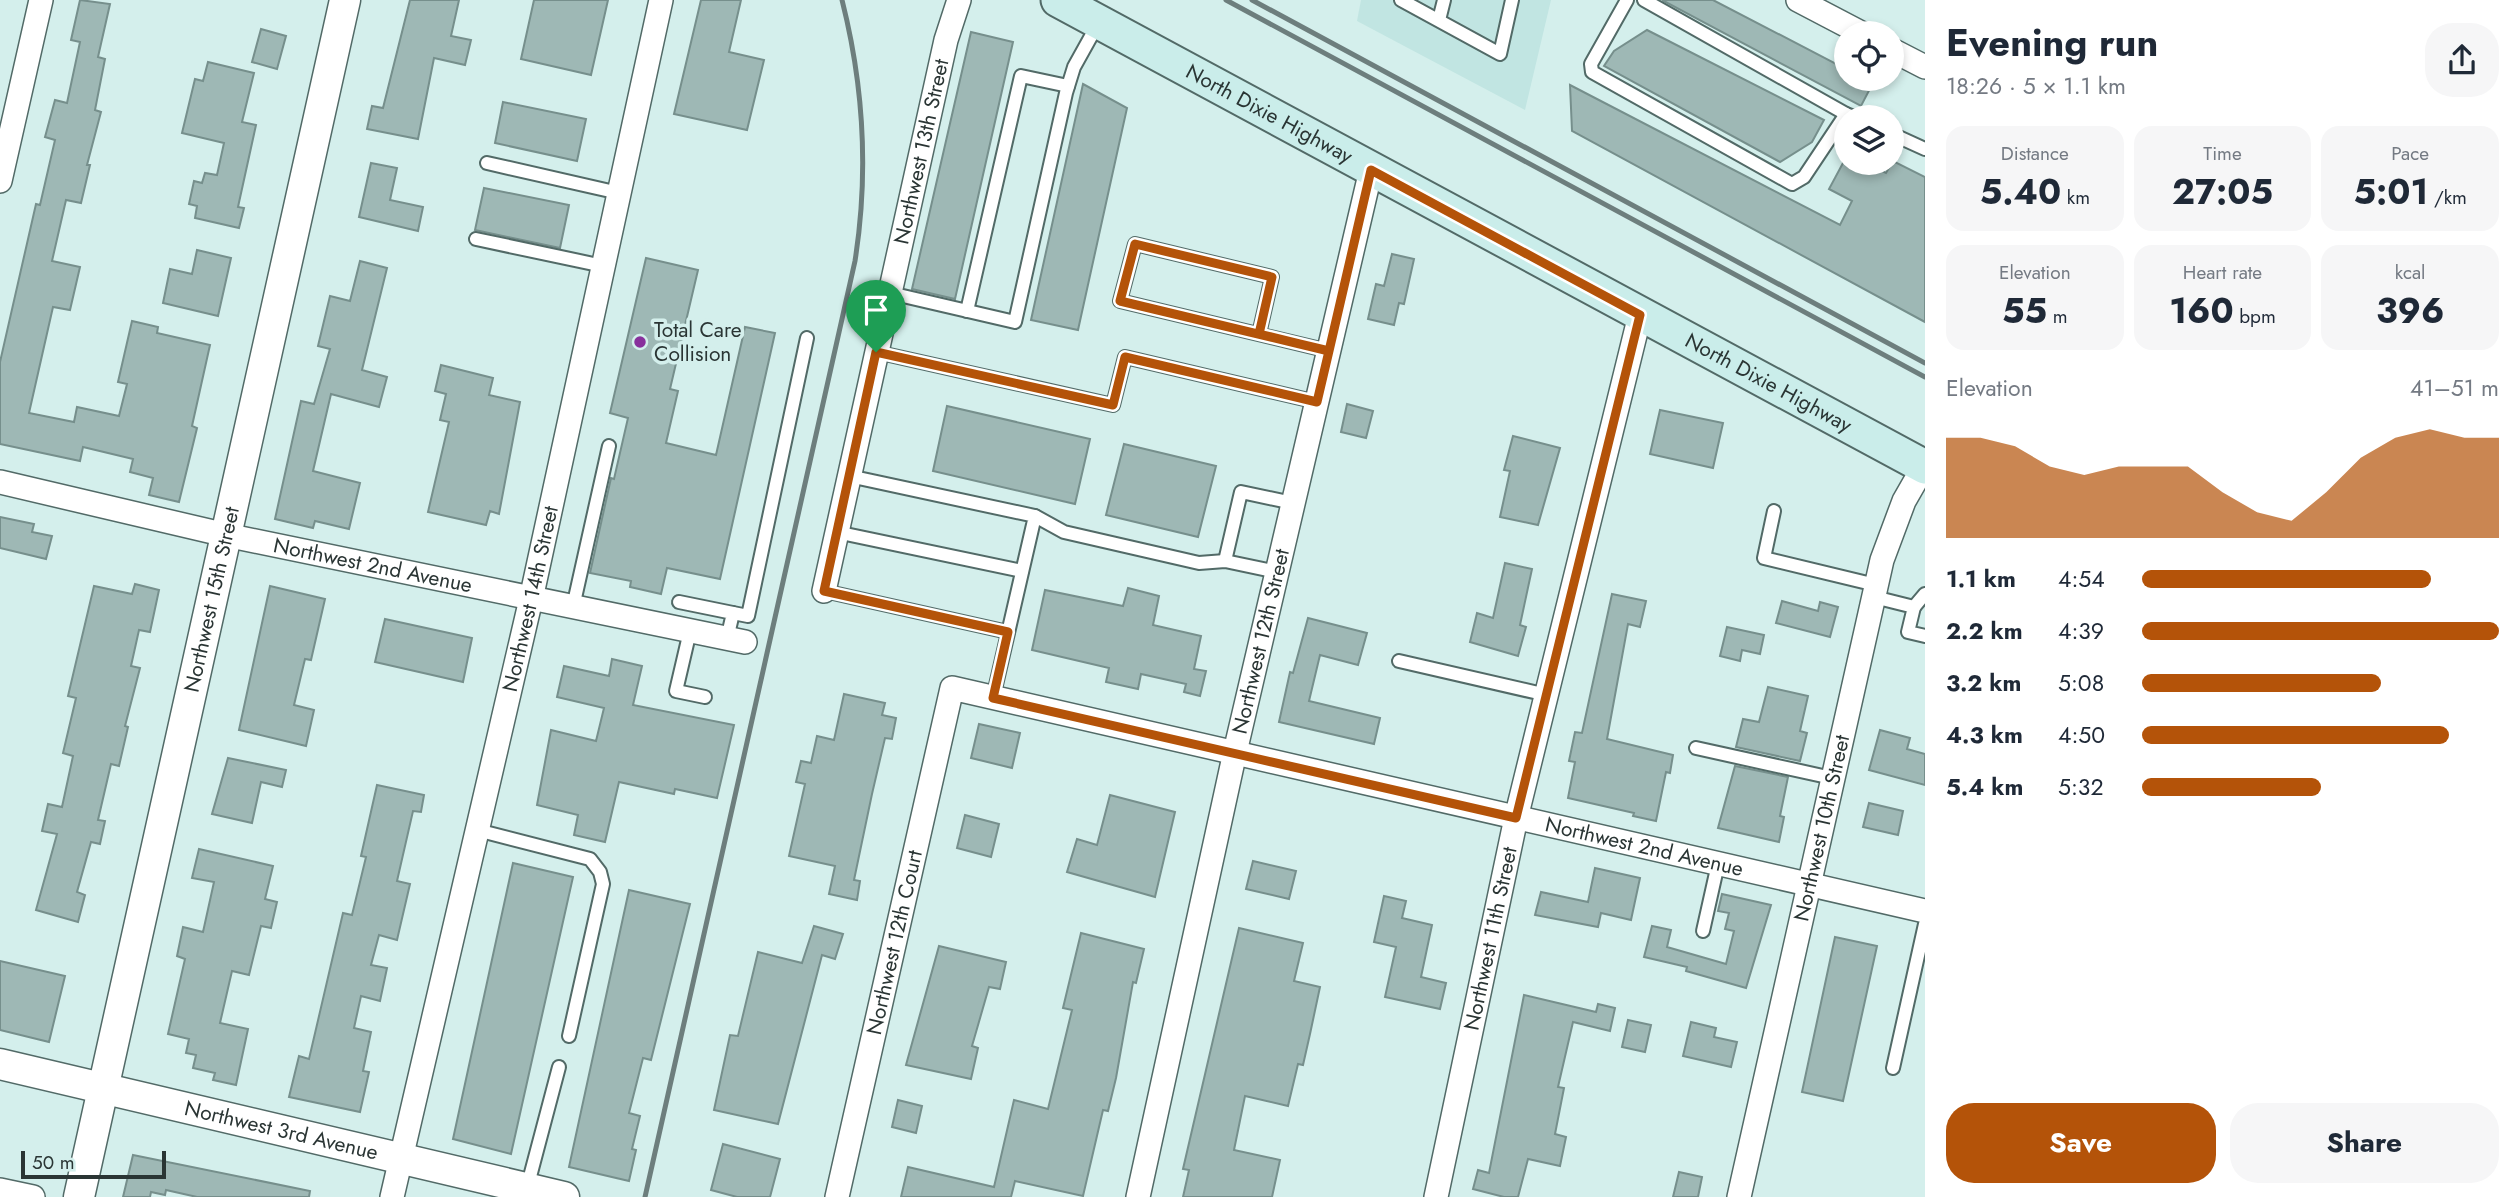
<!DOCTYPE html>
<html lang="en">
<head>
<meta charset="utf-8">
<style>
  :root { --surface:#fff; --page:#f6f6f7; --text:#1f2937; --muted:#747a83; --accent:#b45309 }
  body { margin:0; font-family:Jost,sans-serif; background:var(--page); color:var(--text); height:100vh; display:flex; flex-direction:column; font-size:26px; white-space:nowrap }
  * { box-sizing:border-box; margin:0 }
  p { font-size:23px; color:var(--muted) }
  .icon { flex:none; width:38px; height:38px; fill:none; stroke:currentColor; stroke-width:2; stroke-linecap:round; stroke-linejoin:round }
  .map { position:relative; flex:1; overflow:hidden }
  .side { display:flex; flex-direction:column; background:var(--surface); width:595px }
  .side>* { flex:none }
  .tools { position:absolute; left:1834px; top:21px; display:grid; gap:14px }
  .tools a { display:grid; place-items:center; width:70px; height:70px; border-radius:50%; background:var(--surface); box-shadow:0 4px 10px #0003; font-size:35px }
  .scale { position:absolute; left:21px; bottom:18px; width:145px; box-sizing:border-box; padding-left:7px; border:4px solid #2a3534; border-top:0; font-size:19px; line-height:24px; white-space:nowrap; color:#2a3534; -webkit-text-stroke:5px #d4efec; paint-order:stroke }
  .pin { position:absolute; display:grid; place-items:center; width:60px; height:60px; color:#fff; margin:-72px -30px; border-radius:50% 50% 50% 0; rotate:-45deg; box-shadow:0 0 7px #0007 }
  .pin .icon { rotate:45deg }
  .round { display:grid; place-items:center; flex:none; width:74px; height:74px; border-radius:28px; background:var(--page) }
  .head { display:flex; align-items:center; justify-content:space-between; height:119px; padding:0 21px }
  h1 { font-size:38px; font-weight:700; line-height:52px }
  .metrics { display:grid; grid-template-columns:repeat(3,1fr); gap:10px; height:119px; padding:7px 21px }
  .metrics div { display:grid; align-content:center; border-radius:18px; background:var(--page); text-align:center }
  .metrics b { font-size:35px; font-weight:700 }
  .metrics small { font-size:19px; font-weight:400 }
  .metrics p { font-size:19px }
  .chart { height:196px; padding:14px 21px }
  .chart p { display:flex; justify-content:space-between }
  .chart svg { width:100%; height:126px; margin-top:7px; fill:var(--accent); opacity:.7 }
  .primary-button { display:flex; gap:14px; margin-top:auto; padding:14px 21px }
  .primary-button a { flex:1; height:80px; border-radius:28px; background:var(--accent); color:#fff; font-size:28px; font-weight:700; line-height:80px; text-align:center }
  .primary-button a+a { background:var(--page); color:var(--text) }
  ul { padding:0 21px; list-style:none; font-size:23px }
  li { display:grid; grid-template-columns:112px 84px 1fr; align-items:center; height:52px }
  li i { height:18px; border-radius:9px; background:var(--accent) }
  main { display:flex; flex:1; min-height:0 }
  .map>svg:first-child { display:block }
  .built { fill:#c1e5e2 }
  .building { fill:#9eb8b5; stroke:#768f8c; stroke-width:2 }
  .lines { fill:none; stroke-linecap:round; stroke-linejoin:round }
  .service-casing { stroke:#526a67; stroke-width:16 }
  .minor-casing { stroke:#526a67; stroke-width:26 }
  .tertiary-casing { stroke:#526a67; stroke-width:33 }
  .secondary-casing { stroke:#526a67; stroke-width:37 }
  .service { stroke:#fff; stroke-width:12 }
  .minor { stroke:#fff; stroke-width:23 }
  .tertiary { stroke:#fff; stroke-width:30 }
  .secondary { stroke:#caedea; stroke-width:33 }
  .rail { stroke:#6d7e7d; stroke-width:5 }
  .route-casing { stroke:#fff; stroke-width:14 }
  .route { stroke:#b45309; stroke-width:9 }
  .poi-dot { fill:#88309c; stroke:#d4efec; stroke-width:2.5 }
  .labels { text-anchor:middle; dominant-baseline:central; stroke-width:7; stroke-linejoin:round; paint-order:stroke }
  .street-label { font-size:21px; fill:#2a3534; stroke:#d4efec }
  .poi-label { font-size:21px; fill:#2a3534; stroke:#d4efec; text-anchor:start }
</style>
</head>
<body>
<main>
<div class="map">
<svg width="1925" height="1197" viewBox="0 0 1925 1197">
  <rect width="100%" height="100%" fill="#d4efec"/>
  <!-- built -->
  <polygon class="built" points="1361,0 1551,0 1525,110 1357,21"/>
  <!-- building -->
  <g class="building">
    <polygon points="80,0 110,4 98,57 105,59 95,110 101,112 87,165 90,165 81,203 66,200 52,261 80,267 70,310 53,307 29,413 74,422 77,407 119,416 127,384 118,382 132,321 158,327 157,333 210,345 192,426 197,428 179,502 149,495 153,478 130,472 133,459 83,447 80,461 0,444 0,362 36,204 40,205 55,140 45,137 55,100 67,103 80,42 71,40"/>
    <polygon points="410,0 459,0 451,36 471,40 465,65 434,58 418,139 367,129 372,106 383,108"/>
    <polygon points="534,0 608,0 591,75 521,59"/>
    <polygon points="701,0 741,0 729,52 764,60 747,130 674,114"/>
    <polygon points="1662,0 1713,0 1846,69 1846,79 1875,79 1861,106"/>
    <polygon points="261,29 286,36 277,69 252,62"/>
    <polygon points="1647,30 1824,120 1812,142 1780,162 1604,66 1614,51"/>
    <polygon points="971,32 1013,42 955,299 912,289"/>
    <polygon points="208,62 254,73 242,122 256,125 238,207 244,208 239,228 195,218 197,206 189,204 194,181 202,183 205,173 217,175 224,143 182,133 195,79 203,81"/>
    <polygon points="1083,84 1127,108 1078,330 1031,320"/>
    <polygon points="1570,85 1840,225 1852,201 1829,189 1843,163 1866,163 1886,173 1893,161 1925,177 1925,322 1572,131"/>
    <polygon points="503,102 586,119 577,161 495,143"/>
    <polygon points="371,163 397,168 390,200 423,207 418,231 359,217"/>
    <polygon points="484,188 569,205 560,248 475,230"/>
    <polygon points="197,250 231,258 218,316 163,303 170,269 192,274"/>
    <polygon points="1392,254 1414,259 1404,304 1399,303 1394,325 1368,319 1376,284 1384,286"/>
    <polygon points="646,258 698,270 670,389 678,391 666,443 716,455 745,327 775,333 720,579 667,568 661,594 630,587 631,581 590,573 611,478 614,479 628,418 610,413"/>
    <polygon points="360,261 387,268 362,370 387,377 379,407 331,394 313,471 360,483 349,529 315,521 313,528 275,519 301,401 314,404 330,349 318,346 330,296 350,301"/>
    <polygon points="441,365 493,378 489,395 520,402 499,514 490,511 486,525 428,512 449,422 440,420 446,394 435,391"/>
    <polygon points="1347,404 1373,411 1366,438 1341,432"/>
    <polygon points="947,406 1090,439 1075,504 933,471"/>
    <polygon points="1660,410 1723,423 1713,468 1650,454"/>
    <polygon points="1513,436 1560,448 1538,525 1500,517 1510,471 1504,470"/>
    <polygon points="1124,444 1216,466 1198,537 1106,515"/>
    <polygon points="0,517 34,524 32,532 52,536 46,559 0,548"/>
    <polygon points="1505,563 1532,569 1520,625 1526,627 1518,656 1470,642 1477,613 1493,618"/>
    <polygon points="135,584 159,590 150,632 139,630 131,666 140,668 125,726 128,727 119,766 111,764 98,820 105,821 100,844 91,842 77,892 85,895 78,922 36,910 57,834 42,831 48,804 62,807 73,756 63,753 76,698 68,696 94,586 132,594"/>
    <polygon points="270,586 325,599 311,660 305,659 294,705 314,710 306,746 239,730"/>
    <polygon points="1128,588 1159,596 1153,625 1201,636 1194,669 1206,671 1200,696 1184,692 1186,684 1141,674 1138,689 1106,682 1109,668 1032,650 1045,590 1123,606"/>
    <polygon points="1612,594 1646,601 1640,627 1628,624 1607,739 1673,755 1670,773 1666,772 1656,821 1633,816 1634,813 1568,798 1575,762 1569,761 1575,732 1582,733"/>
    <polygon points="1782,601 1818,611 1820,602 1838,607 1830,637 1776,623"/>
    <polygon points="1308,618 1367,633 1358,665 1320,655 1309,701 1380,718 1374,744 1279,722 1290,672 1293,673"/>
    <polygon points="385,619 472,638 463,682 375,662"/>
    <polygon points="1727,627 1764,635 1760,654 1742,650 1740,661 1720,656"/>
    <polygon points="612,659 642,666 633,705 734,725 717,798 675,789 674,794 619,782 605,842 574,835 578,815 537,805 551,730 596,741 604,708 557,697 564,666 609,676"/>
    <polygon points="1768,687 1808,696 1800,731 1807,733 1800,761 1736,747 1743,719 1759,722"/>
    <polygon points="844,694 885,703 882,715 896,718 892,739 885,738 872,794 854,880 860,881 857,900 829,894 835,866 789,856 805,784 796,782 801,761 811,763 817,736 834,740"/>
    <polygon points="979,724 1020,733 1012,768 971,758"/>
    <polygon points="1880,730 1910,738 1907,749 1925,754 1925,785 1869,770"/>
    <polygon points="228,758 286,770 282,787 261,782 252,823 212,814"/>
    <polygon points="1735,766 1788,777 1780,816 1784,817 1779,842 1718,828"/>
    <polygon points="377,785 424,795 421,812 413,811 397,881 410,884 397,940 379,935 371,965 387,968 380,1001 361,996 354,1028 371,1032 363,1071 369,1072 360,1112 289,1097 299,1056 309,1059 343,913 352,915 366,857 361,856"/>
    <polygon points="1110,795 1175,812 1155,897 1067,872 1077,839 1097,845"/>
    <polygon points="1869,803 1903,811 1898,835 1863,827"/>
    <polygon points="965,815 999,824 991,857 957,848"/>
    <polygon points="199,849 273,866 265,899 277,902 271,928 261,926 249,975 232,971 220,1023 248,1029 236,1085 213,1080 215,1073 193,1068 196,1055 186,1053 189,1039 168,1034 185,959 177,956 183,927 203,932 214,882 192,878"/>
    <polygon points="1253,861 1296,871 1289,899 1246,889"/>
    <polygon points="513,863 573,877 511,1154 453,1139"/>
    <polygon points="1595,868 1640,878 1631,920 1601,913 1598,927 1535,915 1541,892 1588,902"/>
    <polygon points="629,890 690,904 651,1060 643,1058 629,1113 640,1116 632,1149 636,1150 629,1181 569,1167"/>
    <polygon points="1722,894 1771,905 1746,988 1686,971 1687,967 1644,957 1652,926 1671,930 1667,947 1726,964 1734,931 1725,929 1729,913 1718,911"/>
    <polygon points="1384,896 1406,901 1402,918 1432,925 1421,977 1446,983 1440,1009 1385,997 1396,947 1374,942"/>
    <polygon points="814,926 843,934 835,959 822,955 778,1124 714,1110 730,1035 738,1036 758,952 802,963"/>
    <polygon points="1239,928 1303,943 1294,981 1320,987 1310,1034 1303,1065 1298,1064 1288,1106 1245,1096 1234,1150 1280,1160 1272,1197 1183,1197 1189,1170 1183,1169"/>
    <polygon points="1081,933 1144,949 1136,983 1133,982 1116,1078 1108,1111 1103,1110 1083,1196 1015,1181 1011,1197 901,1197 908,1167 994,1187 1014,1100 1048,1109 1072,1010 1063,1008"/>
    <polygon points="1835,937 1877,946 1843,1101 1802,1092"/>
    <polygon points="939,946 1006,962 1000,989 989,987 972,1046 978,1048 971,1079 906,1065"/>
    <polygon points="0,961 65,976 49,1042 0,1030"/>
    <polygon points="1524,995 1596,1012 1598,1004 1615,1008 1610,1031 1573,1022 1558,1087 1564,1088 1555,1134 1566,1137 1560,1166 1528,1159 1518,1197 1504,1197 1473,1189 1478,1170 1489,1173"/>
    <polygon points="1628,1020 1651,1025 1645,1052 1622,1047"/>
    <polygon points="1691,1022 1716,1028 1714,1037 1737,1042 1731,1067 1683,1056"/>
    <polygon points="898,1100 922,1106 916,1133 892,1127"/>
    <polygon points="723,1144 780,1159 770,1197 737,1197 711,1190"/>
    <polygon points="133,1155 310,1191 309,1197 197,1197 166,1190 165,1195 151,1192 150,1197 123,1197"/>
    <polygon points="1679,1172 1702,1177 1698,1197 1673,1197"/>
  </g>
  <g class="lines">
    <!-- service casing -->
    <g class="service-casing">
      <g id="service">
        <polyline points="1401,0 1500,54 1512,0"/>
        <polyline points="1627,0 1591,64 1592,72 1792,184 1804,177 1846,114 1854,117"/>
        <polyline points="1644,0 1846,114"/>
        <polyline points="1439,20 1444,0"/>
        <polyline points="1892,134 1925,149"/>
        <polyline points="487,163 619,193"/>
        <polyline points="476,239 603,266"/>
        <polyline points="890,293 1015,322 1066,93 1074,67 1099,22"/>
        <polyline points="967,311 1021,76 1068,86"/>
        <polyline points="1259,334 1272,277 1135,244 1120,301 1329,351"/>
        <polyline points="876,352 1113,405 1125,357 1317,402"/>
        <polyline points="849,476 1035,516 993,698"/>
        <polyline points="1774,511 1764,558 1876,585"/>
        <polyline points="1035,516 1064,532 1199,563 1225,561 1277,572"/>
        <polyline points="836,532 1022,571"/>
        <polyline points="1225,561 1241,492 1293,503"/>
        <polyline points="824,591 1008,632"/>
        <polyline points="1874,597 1914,607 1908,632 1925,636"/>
        <polyline points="679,602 733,613 727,639"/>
        <polyline points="573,607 609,446"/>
        <polyline points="1914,607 1925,594"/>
        <polyline points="733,613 748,616 807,338"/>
        <polyline points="690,631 676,691 705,697"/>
        <polyline points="1399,661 1547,695"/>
        <polyline points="1696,748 1832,778"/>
        <polyline points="477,830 590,859 600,872 603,884 569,1036"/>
        <polyline points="1703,931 1718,864"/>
        <polyline points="1893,1068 1925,924"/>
        <polyline points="527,1188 559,1067"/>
      </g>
    </g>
    <!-- minor casing -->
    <g class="minor-casing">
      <g id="minor">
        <polyline points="1798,0 1861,33"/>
        <polyline points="1892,50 1925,67"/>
        <polyline points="0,181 41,0"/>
        <path id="s1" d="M 0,482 L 226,535 L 745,642"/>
        <path id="s2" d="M 824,591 L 946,40 L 959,0"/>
        <polyline points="0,1190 33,1197"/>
        <path id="s3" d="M 392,1197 L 531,599 L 661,0"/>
        <path id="s4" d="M 837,1197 L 952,688 L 1925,911"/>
        <path id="s5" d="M 1138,1197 L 1235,752 L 1371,170"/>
        <path id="s6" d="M 1436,1197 L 1516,818 L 1640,315"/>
        <path id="s7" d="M 1739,1197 L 1882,560 L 1904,501 L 1924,466"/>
      </g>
    </g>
    <!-- tertiary casing -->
    <g class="tertiary-casing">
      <g id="tertiary">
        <path id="s8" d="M 0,1064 L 564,1197"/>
        <path id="s9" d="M 79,1197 L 345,0"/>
      </g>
    </g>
    <!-- secondary casing -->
    <g class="secondary-casing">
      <g id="secondary">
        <path id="s10" d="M 1058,0 L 1925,467"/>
      </g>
    </g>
    <!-- service -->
    <use href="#service" class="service"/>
    <!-- minor -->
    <use href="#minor" class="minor"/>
    <!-- tertiary -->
    <use href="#tertiary" class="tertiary"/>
    <!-- secondary -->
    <use href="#secondary" class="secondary"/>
    <!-- rail -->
    <g class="rail">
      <polyline points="1226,0 1925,377"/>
      <polyline points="1252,0 1925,363"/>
      <path d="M 645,1197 L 855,261 C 869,172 864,87 842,0"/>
    </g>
  </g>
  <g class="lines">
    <!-- route casing -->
    <g class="route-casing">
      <polyline id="route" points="876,352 824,591 1008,632 993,698 1516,818 1640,315 1371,170 1329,351 1259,334 1272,277 1135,244 1120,301 1329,351 1317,402 1125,357 1113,405 876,352"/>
    </g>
    <!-- route -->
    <use href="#route" class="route"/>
  </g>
  <!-- markers -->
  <circle class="poi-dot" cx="640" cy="342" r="7"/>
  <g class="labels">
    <!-- street labels -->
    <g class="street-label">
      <text stroke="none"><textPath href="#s10" startOffset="240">North Dixie Highway</textPath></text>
      <text stroke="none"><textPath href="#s2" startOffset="450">Northwest 13th Street</textPath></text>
      <text stroke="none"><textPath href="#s10" startOffset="807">North Dixie Highway</textPath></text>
      <text stroke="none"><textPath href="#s1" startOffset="382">Northwest 2nd Avenue</textPath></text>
      <text stroke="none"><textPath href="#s9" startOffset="612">Northwest 15th Street</textPath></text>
      <text stroke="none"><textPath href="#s3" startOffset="614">Northwest 14th Street</textPath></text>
      <text stroke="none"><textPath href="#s5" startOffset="569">Northwest 12th Street</textPath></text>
      <text stroke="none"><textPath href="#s7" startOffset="378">Northwest 10th Street</textPath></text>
      <text stroke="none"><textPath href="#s4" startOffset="1232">Northwest 2nd Avenue</textPath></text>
      <text stroke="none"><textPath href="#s6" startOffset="264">Northwest 11th Street</textPath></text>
      <text stroke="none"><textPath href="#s4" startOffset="261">Northwest 12th Court</textPath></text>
      <text stroke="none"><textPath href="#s8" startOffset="289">Northwest 3rd Avenue</textPath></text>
    </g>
    <!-- poi labels -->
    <g class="poi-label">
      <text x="654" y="330">Total Care<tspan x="654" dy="24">Collision</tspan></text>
    </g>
  </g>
</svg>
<div class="tools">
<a><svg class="icon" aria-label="locate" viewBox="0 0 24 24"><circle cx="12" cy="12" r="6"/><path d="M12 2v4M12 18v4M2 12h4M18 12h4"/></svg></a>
<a><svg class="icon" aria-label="layers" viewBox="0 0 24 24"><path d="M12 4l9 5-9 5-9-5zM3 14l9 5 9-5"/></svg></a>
</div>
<div class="scale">50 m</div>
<div class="pin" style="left:876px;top:352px;background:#1e9e55"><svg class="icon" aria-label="arrive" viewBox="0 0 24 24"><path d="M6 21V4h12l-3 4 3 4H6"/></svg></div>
</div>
<section class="side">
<div class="head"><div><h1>Evening run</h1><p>18:26 · 5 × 1.1 km</p></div><a class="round"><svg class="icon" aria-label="share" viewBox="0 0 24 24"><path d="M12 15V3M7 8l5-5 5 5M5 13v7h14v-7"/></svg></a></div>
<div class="metrics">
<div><p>Distance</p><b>5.40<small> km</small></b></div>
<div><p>Time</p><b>27:05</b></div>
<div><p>Pace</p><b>5:01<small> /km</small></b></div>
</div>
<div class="metrics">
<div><p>Elevation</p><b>55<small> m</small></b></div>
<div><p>Heart rate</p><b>160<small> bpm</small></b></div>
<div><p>kcal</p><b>396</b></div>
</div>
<div class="chart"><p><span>Elevation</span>41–51 m</p>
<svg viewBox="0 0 160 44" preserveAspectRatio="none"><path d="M0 44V9L10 9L20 12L30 19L40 22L50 19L60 19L70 19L80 28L90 35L100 38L110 28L120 16L130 9L140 6L150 9L160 9V44z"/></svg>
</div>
<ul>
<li><b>1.1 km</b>4:54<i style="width:81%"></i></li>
<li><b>2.2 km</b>4:39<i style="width:100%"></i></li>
<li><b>3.2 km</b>5:08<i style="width:67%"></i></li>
<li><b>4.3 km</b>4:50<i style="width:86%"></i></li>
<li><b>5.4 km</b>5:32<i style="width:50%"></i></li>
</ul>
<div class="primary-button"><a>Save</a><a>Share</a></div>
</section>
</main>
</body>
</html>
